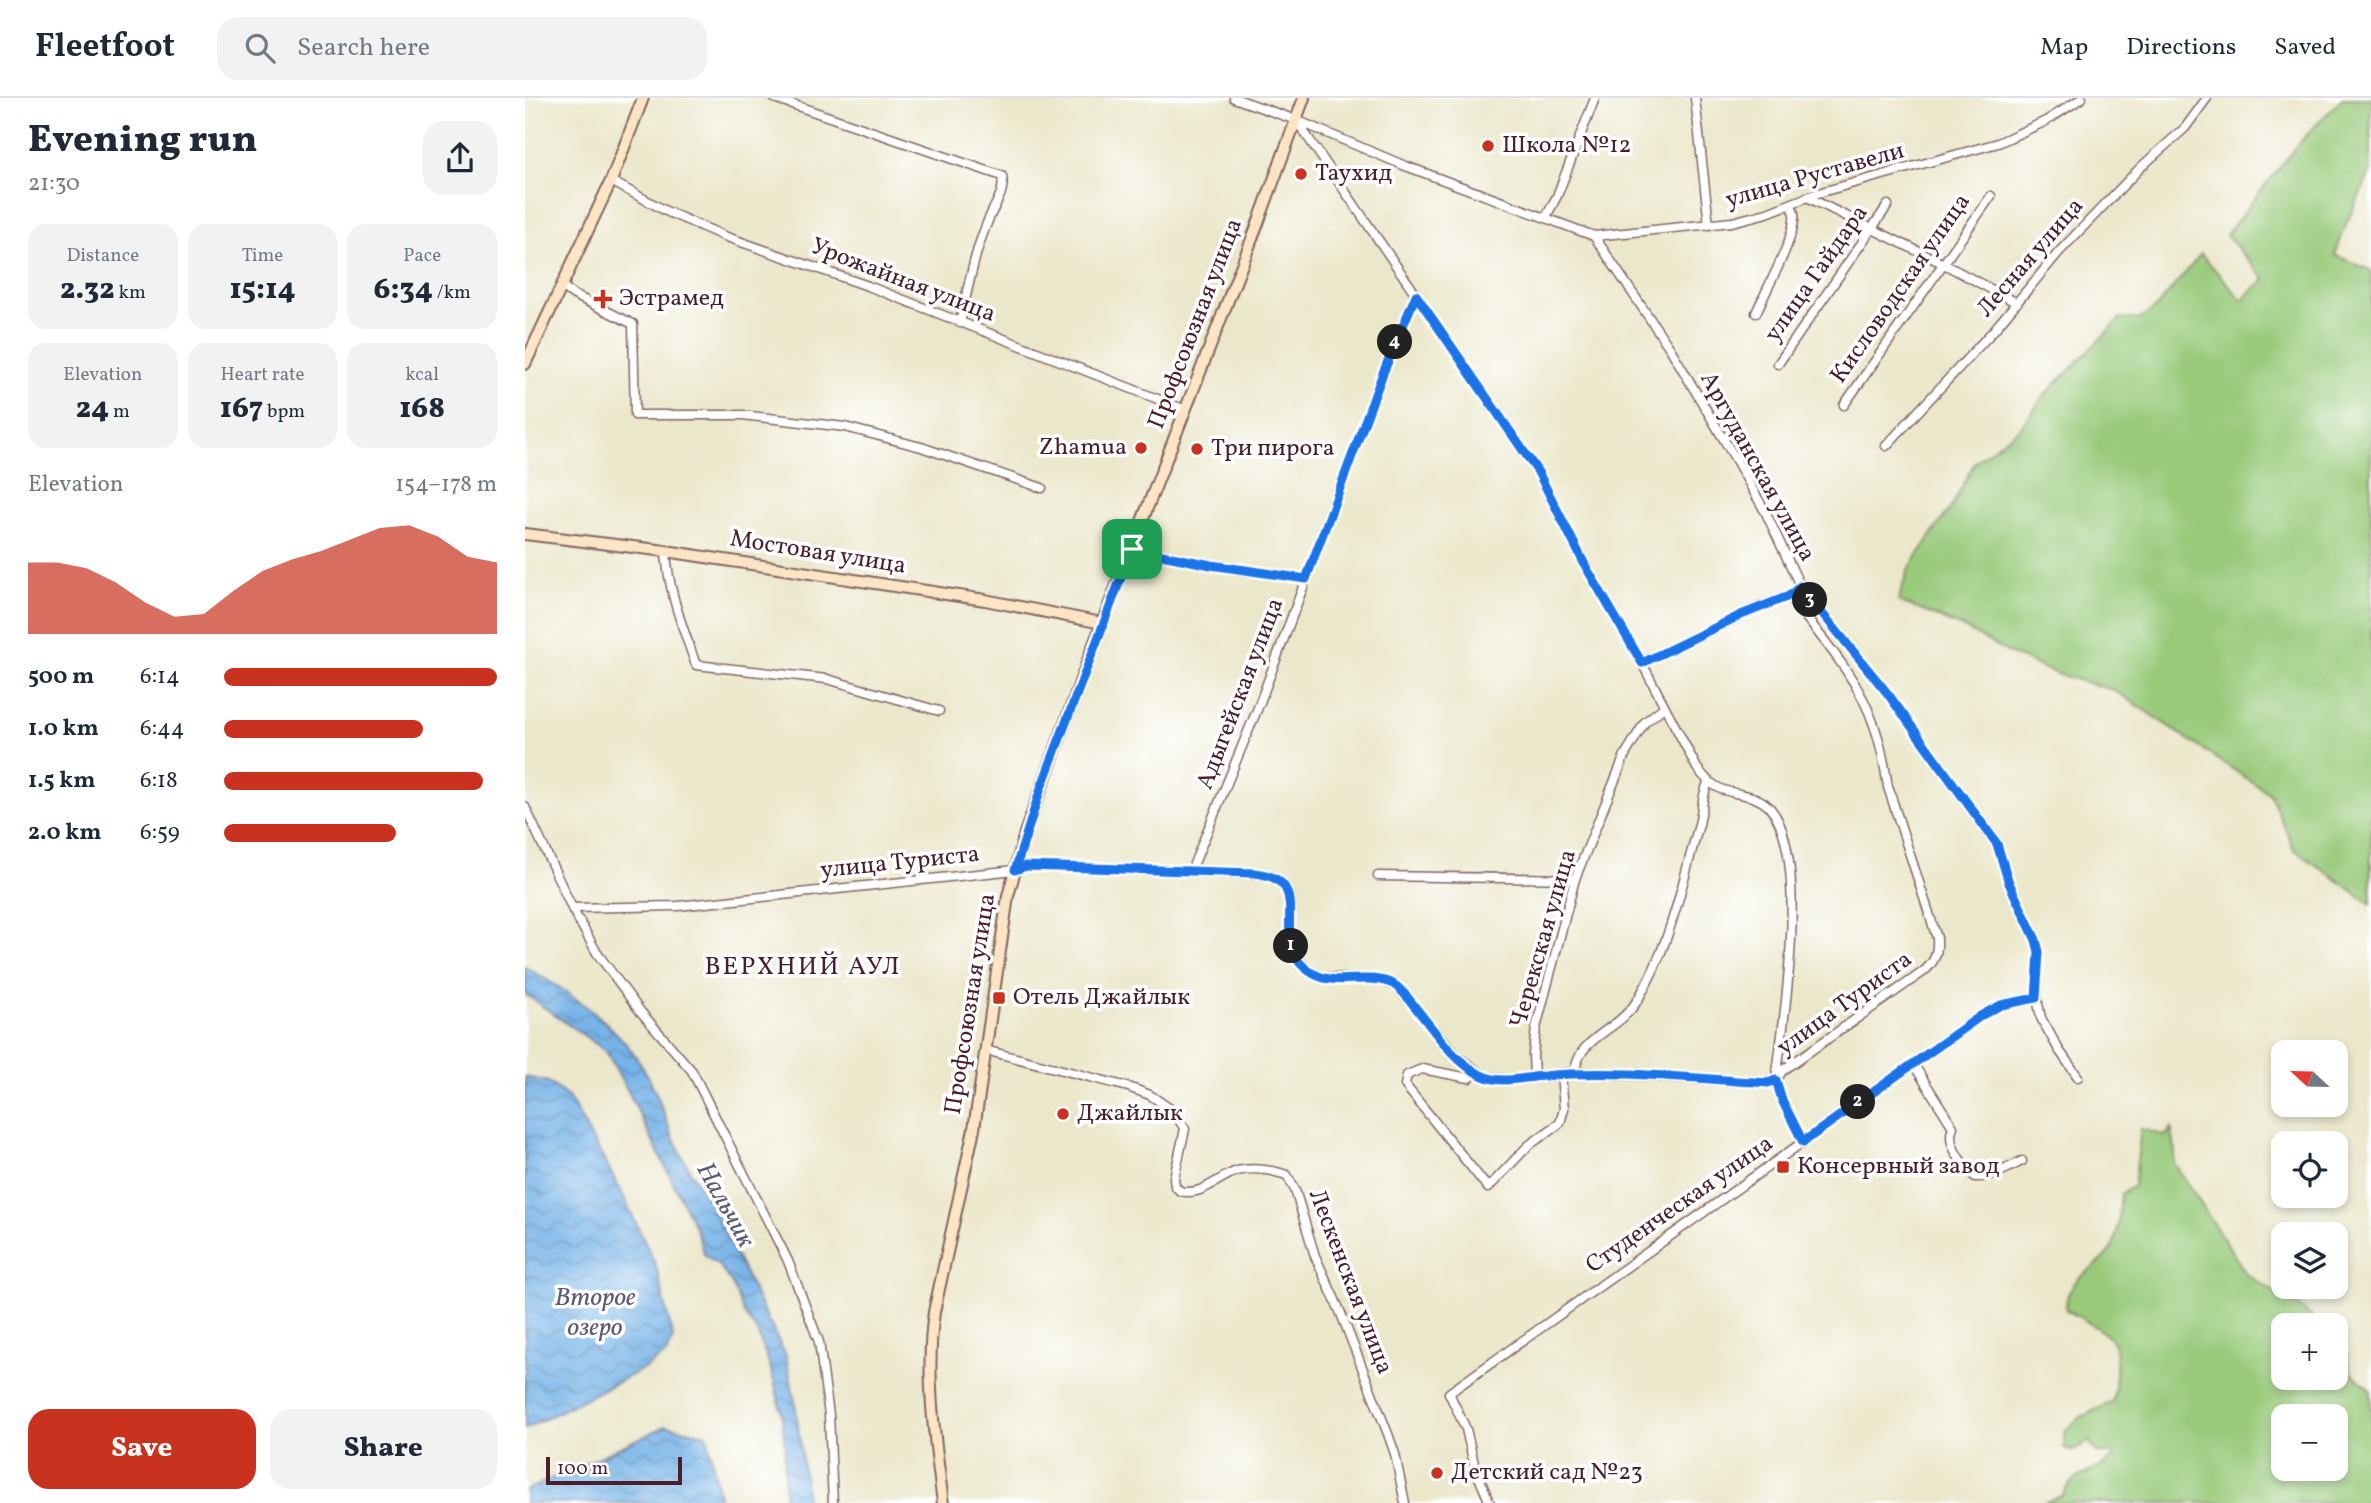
<!DOCTYPE html>
<html lang="en">
<head>
<meta charset="utf-8">
<style>
  :root { --surface:#fff; --page:#f2f2f3; --text:#1f2937; --muted:#747a83; --line:#e0e1e3; --accent:#c8321e }
  body { margin:0; font-family:Vollkorn,serif; background:var(--page); color:var(--text); height:100vh; display:flex; flex-direction:column; font-size:26px; white-space:nowrap }
  * { box-sizing:border-box; margin:0 }
  p { font-size:23px; color:var(--muted) }
  .icon { flex:none; width:38px; height:38px; fill:none; stroke:currentColor; stroke-width:2; stroke-linecap:round; stroke-linejoin:round }
  .map { position:relative; flex:1; overflow:hidden }
  .drawer { display:flex; flex-direction:column; background:var(--surface); width:525px }
  .drawer>* { flex:none }
  .needle { width:46px; rotate:292deg }
  .fabs { position:absolute; left:1746px; top:942px; display:grid; gap:14px }
  .fabs a { display:grid; place-items:center; width:77px; height:77px; border-radius:14px; background:var(--surface); box-shadow:0 4px 10px #0003; font-size:35px }
  .scale { position:absolute; left:21px; bottom:18px; width:136px; box-sizing:border-box; padding-left:7px; border:4px solid #4a1f2b; border-top:0; font-size:19px; line-height:24px; white-space:nowrap; color:#4a1f2b; -webkit-text-stroke:5px #fff; paint-order:stroke }
  .pin { position:absolute; display:grid; place-items:center; width:60px; height:60px; color:#fff; margin:-30px; border-radius:14px; box-shadow:0 4px 10px #0006 }
  .km { position:absolute; width:35px; height:35px; margin:-18px; border-radius:50%; background:#222; color:#fff; font-size:19px; line-height:35px; text-align:center }
  .round { display:grid; place-items:center; flex:none; width:74px; height:74px; border-radius:21px; background:var(--page) }
  .summary { display:flex; align-items:center; justify-content:space-between; height:119px; padding:0 28px }
  h1 { font-size:38px; font-weight:800; line-height:52px }
  .figures { display:grid; grid-template-columns:repeat(3,1fr); gap:10px; height:119px; padding:7px 28px }
  .figures div { display:grid; align-content:center; border-radius:18px; background:var(--page); text-align:center }
  .figures b { font-size:30px; font-weight:800 }
  .figures small { font-size:19px; font-weight:400 }
  .figures p { font-size:19px }
  .chart { height:196px; padding:14px 28px }
  .chart p { display:flex; justify-content:space-between }
  .chart svg { width:100%; height:126px; margin-top:7px; fill:var(--accent); opacity:.7 }
  .primary-button { display:flex; gap:14px; margin-top:auto; padding:14px 28px }
  .primary-button a { flex:1; height:80px; border-radius:21px; background:var(--accent); color:#fff; font-size:28px; font-weight:800; line-height:80px; text-align:center }
  .primary-button a+a { background:var(--page); color:var(--text) }
  ul { padding:0 28px; list-style:none; font-size:23px }
  li { display:grid; grid-template-columns:112px 84px 1fr; align-items:center; height:52px }
  li i { height:18px; border-radius:9px; background:var(--accent) }
  header { display:flex; align-items:center; gap:42px; box-sizing:border-box; height:98px; padding:0 35px; background:var(--surface); border-bottom:2px solid var(--line) }
  header strong { font-size:33px }
  nav { display:flex; gap:38px; margin-inline-start:auto; font-size:24px }
  .search { width:490px; height:63px; background:var(--page); display:flex; align-items:center; gap:18px; box-sizing:border-box; padding:0 24px; border-radius:21px; color:var(--muted); font-size:26px }
  main { display:flex; flex:1; min-height:0 }
  .map>svg:first-child { display:block }
  .grass { fill:#98ca7a; stroke:#717452; stroke-width:2; fill-rule:evenodd }
  .water { fill:url(#water-waves); stroke:#60698a; stroke-width:2 }
  .lines { fill:none; stroke-linecap:round; stroke-linejoin:round }
  .street-casing { stroke:#826563; stroke-width:11 }
  .secondary-casing { stroke:#826563; stroke-width:14 }
  .street { stroke:#fff; stroke-width:8 }
  .secondary { stroke:#fce5c4; stroke-width:10 }
  .route-casing { stroke:#fff; stroke-width:14 }
  .route { stroke:#1a73e8; stroke-width:9 }
  .poi-dot { fill:#c8321e; stroke:#fff; stroke-width:2.5 }
  .labels { text-anchor:middle; dominant-baseline:central; stroke-width:7; stroke-linejoin:round; paint-order:stroke }
  .poi-label { font-size:24px; fill:#4a1f2b; stroke:#fff; text-anchor:start }
  .street-label { font-size:24px; fill:#4a1f2b; stroke:#fff }
  .neighbourhood-label { font-size:26px; letter-spacing:2px; fill:#4a1f2b; stroke:#fff }
  .water-label { font-size:26px; font-style:italic; fill:#5c5a77; stroke:#fff }
</style>
</head>
<body>
<header>
<strong>Fleetfoot</strong>
<div class="search"><svg class="icon" aria-label="search" viewBox="0 0 24 24"><circle cx="10" cy="10" r="6"/><path d="M15 15l6 6"/></svg>Search here</div>
<nav><a>Map</a><a>Directions</a><a>Saved</a></nav>
</header>
<main>
<section class="drawer">
<div class="summary"><div><h1>Evening run</h1><p>21:30</p></div><a class="round"><svg class="icon" aria-label="share" viewBox="0 0 24 24"><path d="M12 15V3M7 8l5-5 5 5M5 13v7h14v-7"/></svg></a></div>
<div class="figures">
<div><p>Distance</p><b>2.32<small> km</small></b></div>
<div><p>Time</p><b>15:14</b></div>
<div><p>Pace</p><b>6:34<small> /km</small></b></div>
</div>
<div class="figures">
<div><p>Elevation</p><b>24<small> m</small></b></div>
<div><p>Heart rate</p><b>167<small> bpm</small></b></div>
<div><p>kcal</p><b>168</b></div>
</div>
<div class="chart"><p><span>Elevation</span>154–178 m</p>
<svg viewBox="0 0 160 44" preserveAspectRatio="none"><path d="M0 44V19L10 19L20 21L30 26L40 33L50 38L60 37L70 29L80 22L90 18L100 15L110 11L120 7L130 6L140 10L150 17L160 19V44z"/></svg>
</div>
<ul>
<li><b>500 m</b>6:14<i style="width:100%"></i></li>
<li><b>1.0 km</b>6:44<i style="width:73%"></i></li>
<li><b>1.5 km</b>6:18<i style="width:95%"></i></li>
<li><b>2.0 km</b>6:59<i style="width:63%"></i></li>
</ul>
<div class="primary-button"><a>Save</a><a>Share</a></div>
</section>
<div class="map">
<svg width="1846" height="1405" viewBox="0 0 1846 1405">
  <defs>
    <pattern id="water-waves" width="16" height="10" patternUnits="userSpaceOnUse" patternTransform="scale(1.75)"><rect width="16" height="10" fill="#76b3e8"/><path d="M0 5q4-4 8 0t8 0" fill="none" stroke="#6391bc"/></pattern>
  </defs>
  <rect width="100%" height="100%" fill="#fff"/>
  <filter id="ink" filterUnits="userSpaceOnUse"><feTurbulence type="fractalNoise" baseFrequency=".0143" numOctaves="2"/><feDisplacementMap in="SourceGraphic" scale="14" xChannelSelector="R" yChannelSelector="G"/><feConvolveMatrix kernelMatrix="1 2 1 2 8 2 1 2 1" color-interpolation-filters="sRGB"/></filter>
  <filter id="wash" filterUnits="userSpaceOnUse"><feTurbulence type="fractalNoise" baseFrequency=".00686" numOctaves="4" result="noise"/><feDisplacementMap in="SourceGraphic" scale="28" xChannelSelector="R" yChannelSelector="G"/><feGaussianBlur stdDeviation="1.57" result="paint"/><feColorMatrix in="noise" values="0 0 0 0 0 0 0 0 0 0 0 0 0 0 0 0 0 1.4 0 .05"/><feComposite in="paint" operator="in"/></filter>
  <g filter="url(#wash)">
    <rect width="100%" height="100%" fill="#ebe7ca"/>
    <!-- grass -->
    <g class="grass">
      <polygon points="1817,0 1846,0 1846,73 1823,122 1810,157 1846,173 1846,806 1769,751 1745,696 1589,592 1532,576 1486,556 1437,529 1373,503 1383,472 1427,408 1450,364 1495,330 1518,299 1596,220 1614,222 1632,209 1676,156 1717,202 1740,181 1701,137 1776,43"/>
      <path d="M 1646,1030 L 1650,1050 L 1649,1065 L 1722,1177 L 1776,1210 L 1796,1227 L 1759,1227 L 1759,1279 L 1811,1279 L 1811,1241 L 1818,1246 L 1826,1274 L 1846,1293 L 1846,1405 L 1519,1405 L 1538,1397 C 1546,1374 1574,1376 1589,1358 L 1587,1355 L 1572,1355 L 1564,1343 L 1549,1352 L 1544,1353 L 1539,1349 L 1539,1334 L 1554,1320 L 1587,1304 C 1591,1293 1594,1252 1587,1243 C 1581,1234 1552,1217 1541,1212 C 1540,1177 1572,1174 1586,1151 C 1595,1135 1594,1113 1596,1096 L 1609,1088 L 1616,1031 L 1641,1038 ZM 1759,1318 L 1811,1318 L 1811,1370 L 1759,1370 Z"/>
    </g>
    <!-- water -->
    <g class="water">
      <path d="M 0,869 C 46,895 93,926 120,973 C 133,994 139,1019 149,1042 C 159,1063 170,1083 183,1102 L 261,1258 L 270,1304 L 281,1393 L 280,1405 L 259,1405 L 260,1347 L 256,1312 L 246,1271 L 232,1234 L 219,1216 L 207,1186 L 193,1167 L 179,1156 L 171,1131 L 101,989 L 81,953 L 0,896 Z"/>
      <polygon points="0,979 23,984 44,1000 94,1089 131,1168 148,1240 142,1255 120,1270 0,1331"/>
      <polygon points="141,1328 182,1336 195,1405 0,1405 0,1393"/>
    </g>
  </g>
  <g filter="url(#ink)">
    <g class="lines">
      <!-- street casing -->
      <g class="street-casing">
        <g id="street">
          <path d="M 249,0 L 477,78 C 480,91 473,102 467,114 C 450,149 444,187 435,225"/>
          <polyline points="709,0 771,22 878,67 1069,138 1207,124 1242,115 1293,95 1473,45 1521,23 1557,0"/>
          <polyline points="1170,0 1184,127"/>
          <path d="M 771,22 L 1013,374 L 1061,469 L 1117,565 L 1172,670 C 1178,678 1186,687 1196,691 C 1213,698 1231,695 1245,710 C 1285,756 1259,922 1251,982 L 1257,1002 L 1278,1044"/>
          <polyline points="86,83 143,114 199,138 343,188 661,312"/>
          <polyline points="1282,99 1417,165 1492,205"/>
          <polyline points="1021,119 1032,98 1070,0"/>
          <polyline points="1069,138 1146,252 1208,357 1241,415 1275,488 1363,596 1472,746 1484,785 1511,842 1514,854 1512,900 1516,920 1534,952 1553,979"/>
          <polyline points="37,188 49,197 108,226 110,317 217,317 320,329 396,349 517,390"/>
          <path d="M 1231,215 C 1240,194 1272,137 1269,116 C 1269,114 1266,108 1266,106"/>
          <polyline points="1253,266 1363,107"/>
          <polyline points="1319,307 1466,98"/>
          <polyline points="1361,348 1468,233 1534,154 1616,69 1660,30 1682,0"/>
          <polyline points="607,451 686,467 781,481"/>
          <path d="M 141,453 C 143,493 158,530 171,567 L 302,581 L 414,613"/>
          <polyline points="1117,565 1234,509 1264,498 1275,488"/>
          <polyline points="0,709 47,810 72,855 115,913 167,973 263,1163 294,1244 304,1317 308,1405"/>
          <polyline points="666,773 734,607 858,275 891,197"/>
          <polyline points="853,778 1050,781"/>
          <path d="M 47,810 L 153,808 L 490,772 L 501,768 L 736,776 C 750,778 759,783 764,796 L 765,844 L 771,859 L 782,871 L 796,879 L 855,882 L 872,889 L 933,959 L 960,979 L 988,982 L 1049,974 L 1243,985 L 1251,982 L 1258,972 L 1398,874 C 1410,864 1413,855 1412,840 L 1363,689 C 1360,669 1357,650 1350,630 C 1334,580 1296,539 1264,498"/>
          <path d="M 460,952 L 603,989 L 625,997 L 647,1012 L 660,1031 L 649,1080 L 650,1088 L 655,1093 C 677,1099 693,1079 712,1073 C 726,1069 748,1072 762,1077 L 770,1092 L 790,1158 L 815,1213 L 863,1336 L 870,1356 L 880,1405"/>
          <path d="M 1389,967 L 1428,1029 C 1420,1046 1438,1067 1450,1079 C 1466,1080 1483,1070 1497,1063"/>
          <polyline points="951,974 944,980 897,971 882,977 880,987 963,1090 1003,1048 1035,1025 1039,1011 1036,976"/>
          <path d="M 1049,974 C 1051,967 1053,960 1057,954 C 1070,935 1097,927 1112,903 C 1145,849 1156,789 1173,730 C 1178,714 1176,697 1184,683"/>
          <polyline points="1009,979 1008,956 1011,930 1050,781 1100,657 1120,624 1139,609"/>
          <polyline points="965,1405 950,1370 941,1331 924,1295 1457,917 1476,907 1512,900"/>
        </g>
      </g>
      <!-- secondary casing -->
      <g class="secondary-casing">
        <g id="secondary">
          <polyline points="0,266 86,83 118,0"/>
          <polyline points="0,436 141,453 460,502 577,525"/>
          <path d="M 418,1405 C 410,1342 400,1278 409,1214 L 449,1031 L 483,798 L 500,735 L 568,549 L 732,128 L 779,0"/>
        </g>
      </g>
      <!-- street -->
      <use href="#street" class="street"/>
      <!-- secondary -->
      <use href="#secondary" class="secondary"/>
    </g>
  </g>
  <g class="lines" filter="url(#ink)">
    <!-- route casing -->
    <g class="route-casing">
      <path id="route" d="M 891,197 L 1013,374 L 1061,469 L 1117,565 L 1216,517 L 1264,498 L 1275,488 L 1363,596 L 1472,746 L 1484,785 L 1511,842 L 1514,854 L 1511,900 L 1476,907 L 1457,917 L 1278,1044 L 1257,1002 L 1251,982 L 1243,985 C 1169,981 1093,971 1019,978 C 999,979 976,987 956,977 C 929,964 909,932 890,909 C 884,901 877,891 868,886 C 843,874 813,889 789,876 C 735,847 798,782 729,775 L 501,768 L 490,772 L 516,690 L 607,451 L 686,467 L 781,481 L 858,275 Z"/>
    </g>
    <!-- route -->
    <use href="#route" class="route"/>
  </g>
  <!-- markers -->
  <g class="poi-dot">
    <circle cx="963" cy="48" r="7"/>
    <circle cx="776" cy="76" r="7"/>
    <path d="M74.5 190.5h7v7h7v7h-7v7h-7v-7h-7v-7h7z"/>
    <circle cx="616" cy="350" r="7"/>
    <circle cx="672" cy="351" r="7"/>
    <rect x="467" y="893" width="14" height="14" rx="3.5"/>
    <circle cx="538" cy="1016" r="7"/>
    <rect x="1251" y="1062" width="14" height="14" rx="3.5"/>
    <circle cx="912" cy="1375" r="7"/>
  </g>
  <g class="labels">
    <!-- poi labels -->
    <g class="poi-label">
      <text x="977" y="48">Школа №12</text>
      <text x="790" y="76">Таухид</text>
      <text x="94" y="201">Эстрамед</text>
      <text x="602" y="350" text-anchor="end">Zhamua</text>
      <text x="686" y="351">Три пирога</text>
      <text x="488" y="900">Отель Джайлык</text>
      <text x="552" y="1016">Джайлык</text>
      <text x="1272" y="1069">Консервный завод</text>
      <text x="926" y="1375">Детский сад №23</text>
    </g>
    <!-- street labels -->
    <g class="street-label">
      <text transform="translate(1290 78) rotate(-16)">улица Руставели</text>
      <text transform="translate(1506 160) rotate(-49)">Лесная улица</text>
      <text transform="translate(1292 176) rotate(-55)">улица Гайдара</text>
      <text transform="translate(378 183) rotate(21)">Урожайная улица</text>
      <text transform="translate(1376 191) rotate(-55)">Кисловодская улица</text>
      <text transform="translate(671 226) rotate(-69)">Профсоюзная улица</text>
      <text transform="translate(1232 369) rotate(61)">Аргуданская улица</text>
      <text transform="translate(293 455) rotate(9)">Мостовая улица</text>
      <text transform="translate(716 596) rotate(-69)">Адыгейская улица</text>
      <text transform="translate(375 765) rotate(-6)">улица Туриста</text>
      <text transform="translate(1019 841) rotate(-74)">Черекская улица</text>
      <text transform="translate(446 906) rotate(-81)">Профсоюзная улица</text>
      <text transform="translate(1320 906) rotate(-36)">улица Туриста</text>
      <text transform="translate(1155 1107) rotate(-35)">Студенческая улица</text>
      <text transform="translate(825 1184) rotate(69)">Лескенская улица</text>
    </g>
    <!-- neighbourhood labels -->
    <g class="neighbourhood-label">
      <text x="278" y="869">ВЕРХНИЙ АУЛ</text>
    </g>
    <!-- water labels -->
    <g class="water-label">
      <text transform="translate(200 1107) rotate(61)">Нальчик</text>
      <text x="70" y="1200">Второе<tspan x="70" dy="30">озеро</tspan></text>
    </g>
  </g>
</svg>
<div class="fabs">
<a><svg class="needle" viewBox="-14 -14 28 28"><path d="M0-13l5 13h-10z" fill="#e53935"/><path d="M0 13l5-13h-10z" fill="#747a83"/></svg></a>
<a><svg class="icon" aria-label="locate" viewBox="0 0 24 24"><circle cx="12" cy="12" r="6"/><path d="M12 2v4M12 18v4M2 12h4M18 12h4"/></svg></a>
<a><svg class="icon" aria-label="layers" viewBox="0 0 24 24"><path d="M12 4l9 5-9 5-9-5zM3 14l9 5 9-5"/></svg></a>
<a>+</a>
<a>−</a>
</div>
<div class="scale">100 m</div>
<div class="pin" style="left:607px;top:451px;background:#1e9e55"><svg class="icon" aria-label="arrive" viewBox="0 0 24 24"><path d="M6 21V4h12l-3 4 3 4H6"/></svg></div>
<b class="km" style="left:766px;top:848px">1</b>
<b class="km" style="left:1333px;top:1004px">2</b>
<b class="km" style="left:1285px;top:502px">3</b>
<b class="km" style="left:870px;top:244px">4</b>
</div>
</main>
</body>
</html>
